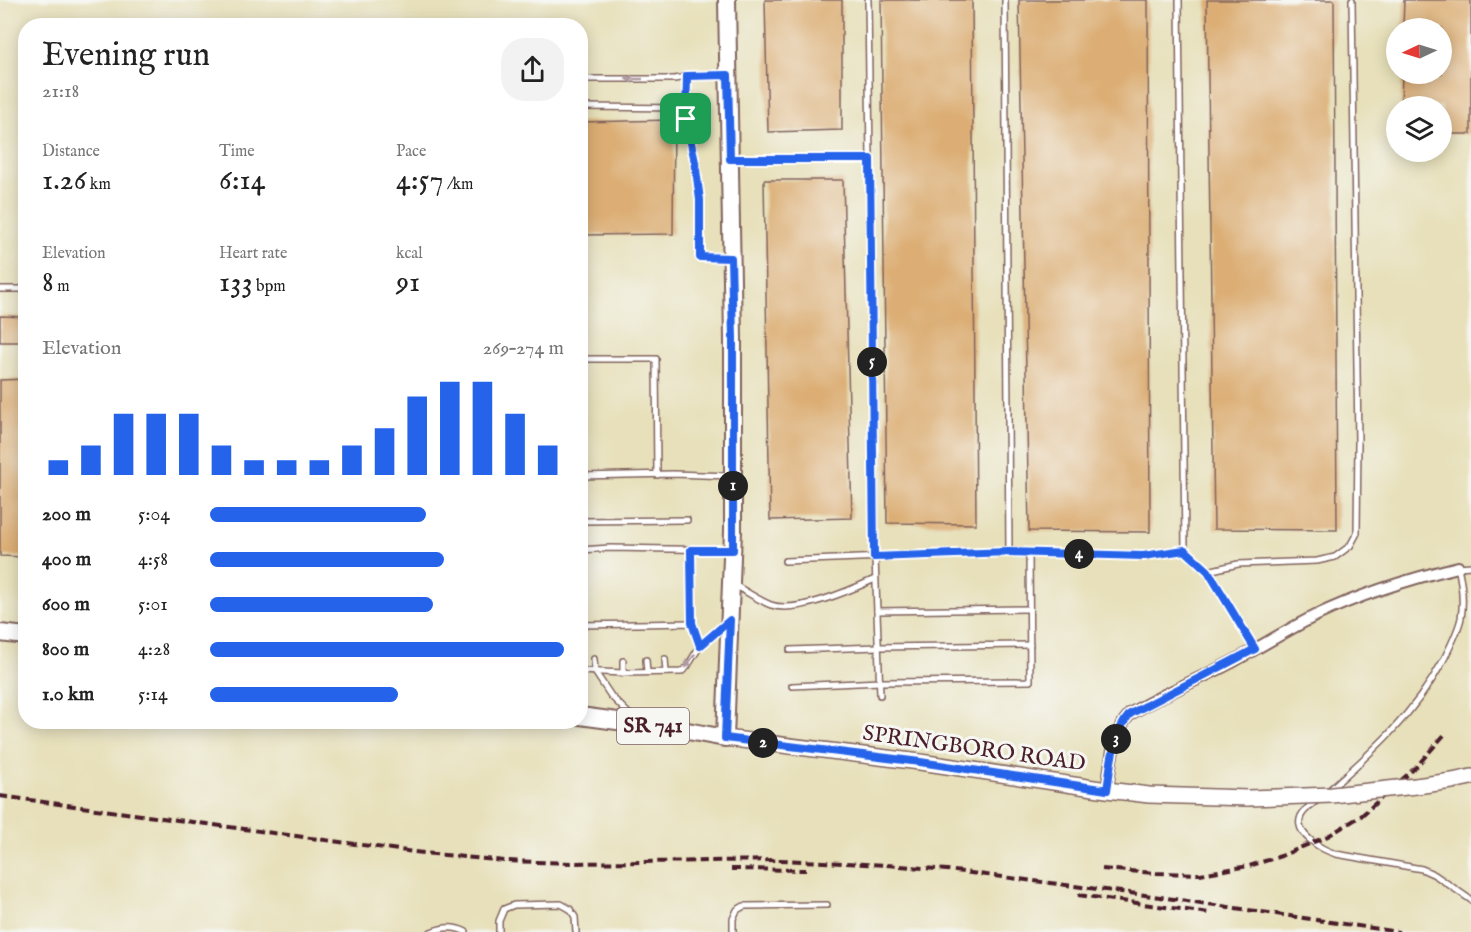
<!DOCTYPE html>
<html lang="en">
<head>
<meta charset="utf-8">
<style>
  :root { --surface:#fff; --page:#f2f2f2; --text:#222; --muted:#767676; --accent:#2563eb }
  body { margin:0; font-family:"IM FELL English",serif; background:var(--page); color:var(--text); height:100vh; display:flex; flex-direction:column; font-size:22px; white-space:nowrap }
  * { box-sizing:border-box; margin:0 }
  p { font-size:20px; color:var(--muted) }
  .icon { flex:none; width:33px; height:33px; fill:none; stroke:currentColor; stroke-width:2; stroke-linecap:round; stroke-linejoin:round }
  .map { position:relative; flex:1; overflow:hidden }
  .drawer { position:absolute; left:18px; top:18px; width:570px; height:711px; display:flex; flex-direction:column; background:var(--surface); border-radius:24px; box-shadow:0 3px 15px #0003 }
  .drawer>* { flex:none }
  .needle { width:39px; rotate:266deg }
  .tools { position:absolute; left:1386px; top:18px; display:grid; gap:12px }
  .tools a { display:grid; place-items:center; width:66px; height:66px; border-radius:50%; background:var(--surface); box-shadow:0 3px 15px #0003; font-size:30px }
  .pin { position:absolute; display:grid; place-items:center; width:51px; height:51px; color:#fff; margin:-26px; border-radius:12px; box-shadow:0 3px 9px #0006 }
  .km { position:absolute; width:30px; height:30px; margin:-15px; border-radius:50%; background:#222; color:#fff; font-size:16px; line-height:30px; text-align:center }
  .round { display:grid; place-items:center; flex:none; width:63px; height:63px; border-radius:24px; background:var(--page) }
  .headline { display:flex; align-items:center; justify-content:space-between; height:102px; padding:0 24px }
  h1 { font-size:33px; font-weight:600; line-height:45px }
  .stats { display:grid; grid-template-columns:repeat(3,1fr); gap:9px; height:102px; padding:6px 24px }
  .stats div { display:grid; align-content:center }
  .stats b { font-size:30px; font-weight:600 }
  .stats small { font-size:16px; font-weight:400 }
  .stats p { font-size:16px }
  .chart { height:168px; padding:12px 24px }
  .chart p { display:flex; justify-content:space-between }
  .chart svg { width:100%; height:108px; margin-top:6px; stroke:var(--accent); stroke-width:6 }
  ul { padding:0 24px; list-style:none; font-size:20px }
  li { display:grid; grid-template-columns:96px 72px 1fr; align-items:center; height:45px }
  li i { height:15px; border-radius:8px; background:var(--accent) }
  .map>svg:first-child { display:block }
  .building { fill:#dcae75 }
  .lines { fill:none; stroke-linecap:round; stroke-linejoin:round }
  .lane-casing { stroke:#81635d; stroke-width:8 }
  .street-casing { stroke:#81635d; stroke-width:14 }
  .secondary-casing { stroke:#81635d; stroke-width:18 }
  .primary-casing { stroke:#81635d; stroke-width:20 }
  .lane { stroke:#fff; stroke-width:5 }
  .street { stroke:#fff; stroke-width:10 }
  .secondary { stroke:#fff; stroke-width:15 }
  .primary { stroke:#fff; stroke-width:16 }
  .rail { stroke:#4a1f2b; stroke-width:4; stroke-dasharray:9 4.5; stroke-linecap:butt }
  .secondary-bridge-casing { stroke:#81635d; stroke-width:18; stroke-linecap:butt }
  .secondary-bridge { stroke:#fff; stroke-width:15 }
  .oneway { fill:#ae9aa0 }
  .route-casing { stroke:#fff; stroke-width:12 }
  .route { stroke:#2563eb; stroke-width:8 }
  .labels { text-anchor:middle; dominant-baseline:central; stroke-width:6; stroke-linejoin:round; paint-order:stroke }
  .shield { fill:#f6f6f2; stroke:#7e6067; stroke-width:1.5 }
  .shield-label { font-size:21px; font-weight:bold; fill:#4a1f2b }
  .street-label { font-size:22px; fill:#4a1f2b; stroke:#f6f6f2 }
</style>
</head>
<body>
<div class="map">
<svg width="1471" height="932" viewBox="0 0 1471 932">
  <rect width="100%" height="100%" fill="#f6f6f2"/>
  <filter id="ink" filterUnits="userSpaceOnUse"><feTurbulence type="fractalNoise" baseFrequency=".0167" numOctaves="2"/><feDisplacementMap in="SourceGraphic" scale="12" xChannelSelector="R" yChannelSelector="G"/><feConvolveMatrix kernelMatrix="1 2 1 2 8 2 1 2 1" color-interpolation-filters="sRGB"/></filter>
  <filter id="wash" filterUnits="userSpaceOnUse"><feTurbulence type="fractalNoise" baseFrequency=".008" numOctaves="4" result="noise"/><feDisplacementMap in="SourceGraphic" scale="24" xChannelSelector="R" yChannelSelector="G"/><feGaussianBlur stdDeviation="1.35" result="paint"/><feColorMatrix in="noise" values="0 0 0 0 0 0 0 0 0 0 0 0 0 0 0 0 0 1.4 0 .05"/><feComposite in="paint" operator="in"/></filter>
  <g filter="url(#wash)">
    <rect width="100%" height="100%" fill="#e7e0ba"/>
    <g id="blocks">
      <!-- building -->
      <g class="building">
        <polygon points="765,0 842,0 842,130 768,132"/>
        <polygon points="881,0 972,0 976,524 887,523"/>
        <polygon points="1019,0 1148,0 1150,532 1029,531"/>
        <polygon points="1207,0 1334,0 1337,530 1214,529"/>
        <polygon points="1404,0 1471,0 1471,134 1442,134 1442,106 1401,106 1402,74 1442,74 1442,28 1403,28"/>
        <polygon points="674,120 673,234 580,235 580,122"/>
        <polygon points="764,180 843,180 852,518 770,520"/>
        <polygon points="0,316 26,317 26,342 0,342"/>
        <polygon points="26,379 26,557 0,556 0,380"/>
      </g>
    </g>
  </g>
  <g filter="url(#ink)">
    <use href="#blocks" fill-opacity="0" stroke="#81635d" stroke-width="1.5"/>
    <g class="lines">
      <!-- lane casing -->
      <g class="lane-casing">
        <g id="lane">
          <polyline points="868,0 875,557 880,695"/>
          <polyline points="1005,0 1009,552"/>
          <polyline points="1179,0 1185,550 1208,571 1255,649"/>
          <polyline points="726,75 687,77 686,119 695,162 700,199 700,257 730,257"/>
          <polyline points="580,79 674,79 687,77"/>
          <polyline points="580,107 686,108"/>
          <polyline points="732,159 870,159"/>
          <polyline points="0,289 26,289"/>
          <polyline points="580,359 656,359 657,475"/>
          <polyline points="580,476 673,474 731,476"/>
          <polyline points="580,521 687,520"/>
          <polyline points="580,550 610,548 729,550"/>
          <polyline points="691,550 692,623"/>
          <polyline points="785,561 1009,552 1143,556 1185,550"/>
          <polyline points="1208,571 1238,564 1317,561 1335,557 1350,546 1357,533 1358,442 1352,0"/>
          <path d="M 733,584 C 745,591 758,600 771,605 C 796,614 851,590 875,579"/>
          <polyline points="877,611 1029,609"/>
          <polyline points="580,625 692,623 700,646"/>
          <polyline points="790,650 878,647 1030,645"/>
          <polyline points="594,659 595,672 611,696 634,719"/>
          <polyline points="665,659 666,672"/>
          <polyline points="646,660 647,672"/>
          <polyline points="580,671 623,673 681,672 687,667 700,646 724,625"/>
          <polyline points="623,673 623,661"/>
          <polyline points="792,686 880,682 1030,681 1029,552"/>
          <path d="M 1327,792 C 1373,751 1413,716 1443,661 C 1450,647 1458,632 1461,618 C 1464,600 1462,584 1458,567 L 1471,566"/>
          <path d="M 1318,800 C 1312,804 1304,810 1301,816 C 1293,834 1323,850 1336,854 L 1422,869 L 1435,875 L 1471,900"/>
          <path d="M 431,932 C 442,927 455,926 466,932"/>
          <polyline points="499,932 499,921 504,909 514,905 561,904 570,909 575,917 576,932"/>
          <polyline points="733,932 733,919 737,910 744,906 827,905"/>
        </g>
      </g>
      <!-- street casing -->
      <g class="street-casing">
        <path id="street" d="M 1107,790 C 1111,765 1111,734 1130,714 C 1162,694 1198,680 1232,662 C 1260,647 1287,630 1315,616 C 1361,594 1409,579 1458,567"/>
      </g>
      <!-- secondary casing -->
      <g class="secondary-casing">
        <g id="secondary">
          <polyline points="725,738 920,762 1107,790 1149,795 1248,798"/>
          <polyline points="1416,786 1452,781 1471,777"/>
        </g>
      </g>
      <!-- primary casing -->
      <g class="primary-casing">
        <g id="primary">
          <polyline points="0,633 26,636"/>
          <polyline points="580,716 677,729 725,738 733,531 733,338 727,0"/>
        </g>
      </g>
      <!-- lane -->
      <use href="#lane" class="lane"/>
      <!-- street -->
      <use href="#street" class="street"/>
      <!-- secondary -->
      <use href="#secondary" class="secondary"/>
      <!-- primary -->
      <use href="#primary" class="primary"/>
      <!-- rail -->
      <g class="rail">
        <polyline points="0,796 414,852 505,861 573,863 780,860 887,865 947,870 1153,896 1399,932"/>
        <polyline points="731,869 806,870"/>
        <polyline points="1102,869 1156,873 1200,874 1249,866 1281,856 1328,836 1361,816 1416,767 1445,734"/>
        <polyline points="1078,895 1209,913"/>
      </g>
      <!-- secondary-bridge casing -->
      <g class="secondary-bridge-casing">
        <polyline id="secondary-bridge" points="1248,798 1332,795 1416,786"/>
      </g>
      <!-- secondary-bridge -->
      <use href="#secondary-bridge" class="secondary-bridge"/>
    </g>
    <!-- one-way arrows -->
    <defs><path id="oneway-solid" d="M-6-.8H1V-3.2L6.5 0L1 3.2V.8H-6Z" transform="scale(1.5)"/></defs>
    <g class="oneway">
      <use href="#oneway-solid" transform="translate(634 79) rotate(180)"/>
      <use href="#oneway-solid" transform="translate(690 661) rotate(125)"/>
    </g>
  </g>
  <g class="lines" filter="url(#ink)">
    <!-- route casing -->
    <g class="route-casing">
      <path id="route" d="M 728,75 L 730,159 L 870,159 L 874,557 L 1009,552 L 1143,556 L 1185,550 L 1208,571 L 1255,649 L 1130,714 C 1112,734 1111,765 1107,790 L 920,762 L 725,738 L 730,620 L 700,646 L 692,623 L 691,550 L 733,550 L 733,338 L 731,258 L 700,257 L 700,200 L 695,162 L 686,119 L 687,76 Z"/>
    </g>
    <!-- route -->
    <use href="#route" class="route"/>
  </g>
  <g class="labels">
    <!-- shield labels -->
    <rect class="shield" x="617" y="708" width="72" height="36" rx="4.5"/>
    <g class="shield-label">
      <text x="653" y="726">SR 741</text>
    </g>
    <!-- street labels -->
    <g class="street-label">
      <text transform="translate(974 749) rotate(8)">SPRINGBORO ROAD</text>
    </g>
  </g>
</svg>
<div class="tools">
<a><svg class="needle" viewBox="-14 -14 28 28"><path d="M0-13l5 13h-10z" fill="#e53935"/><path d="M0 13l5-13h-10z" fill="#767676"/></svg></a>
<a><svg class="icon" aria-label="layers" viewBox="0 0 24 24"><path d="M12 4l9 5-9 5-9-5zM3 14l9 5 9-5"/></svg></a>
</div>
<div class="pin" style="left:686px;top:119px;background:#1e9e55"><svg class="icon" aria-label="arrive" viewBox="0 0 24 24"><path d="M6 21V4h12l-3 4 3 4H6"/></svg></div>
<b class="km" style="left:733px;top:486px">1</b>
<b class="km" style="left:763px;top:743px">2</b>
<b class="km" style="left:1116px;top:739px">3</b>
<b class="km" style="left:1079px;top:554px">4</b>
<b class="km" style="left:872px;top:362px">5</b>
<section class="drawer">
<div class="headline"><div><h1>Evening run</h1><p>21:18</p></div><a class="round"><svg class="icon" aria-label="share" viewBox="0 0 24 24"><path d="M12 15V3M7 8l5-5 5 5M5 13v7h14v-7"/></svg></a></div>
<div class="stats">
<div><p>Distance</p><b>1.26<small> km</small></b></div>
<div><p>Time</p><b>6:14</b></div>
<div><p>Pace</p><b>4:57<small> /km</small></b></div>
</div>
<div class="stats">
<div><p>Elevation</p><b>8<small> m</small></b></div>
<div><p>Heart rate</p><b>133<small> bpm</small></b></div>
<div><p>kcal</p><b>91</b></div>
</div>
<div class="chart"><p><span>Elevation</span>269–274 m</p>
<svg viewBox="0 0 160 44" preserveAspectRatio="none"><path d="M5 44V38M15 44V32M25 44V19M35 44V19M45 44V19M55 44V32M65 44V38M75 44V38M85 44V38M95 44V32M105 44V25M115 44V12M125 44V6M135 44V6M145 44V19M155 44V32"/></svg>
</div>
<ul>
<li><b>200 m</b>5:04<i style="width:61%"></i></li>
<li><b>400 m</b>4:58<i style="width:66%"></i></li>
<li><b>600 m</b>5:01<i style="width:63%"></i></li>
<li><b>800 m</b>4:28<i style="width:100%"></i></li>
<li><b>1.0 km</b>5:14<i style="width:53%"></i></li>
</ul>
</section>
</div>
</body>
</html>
